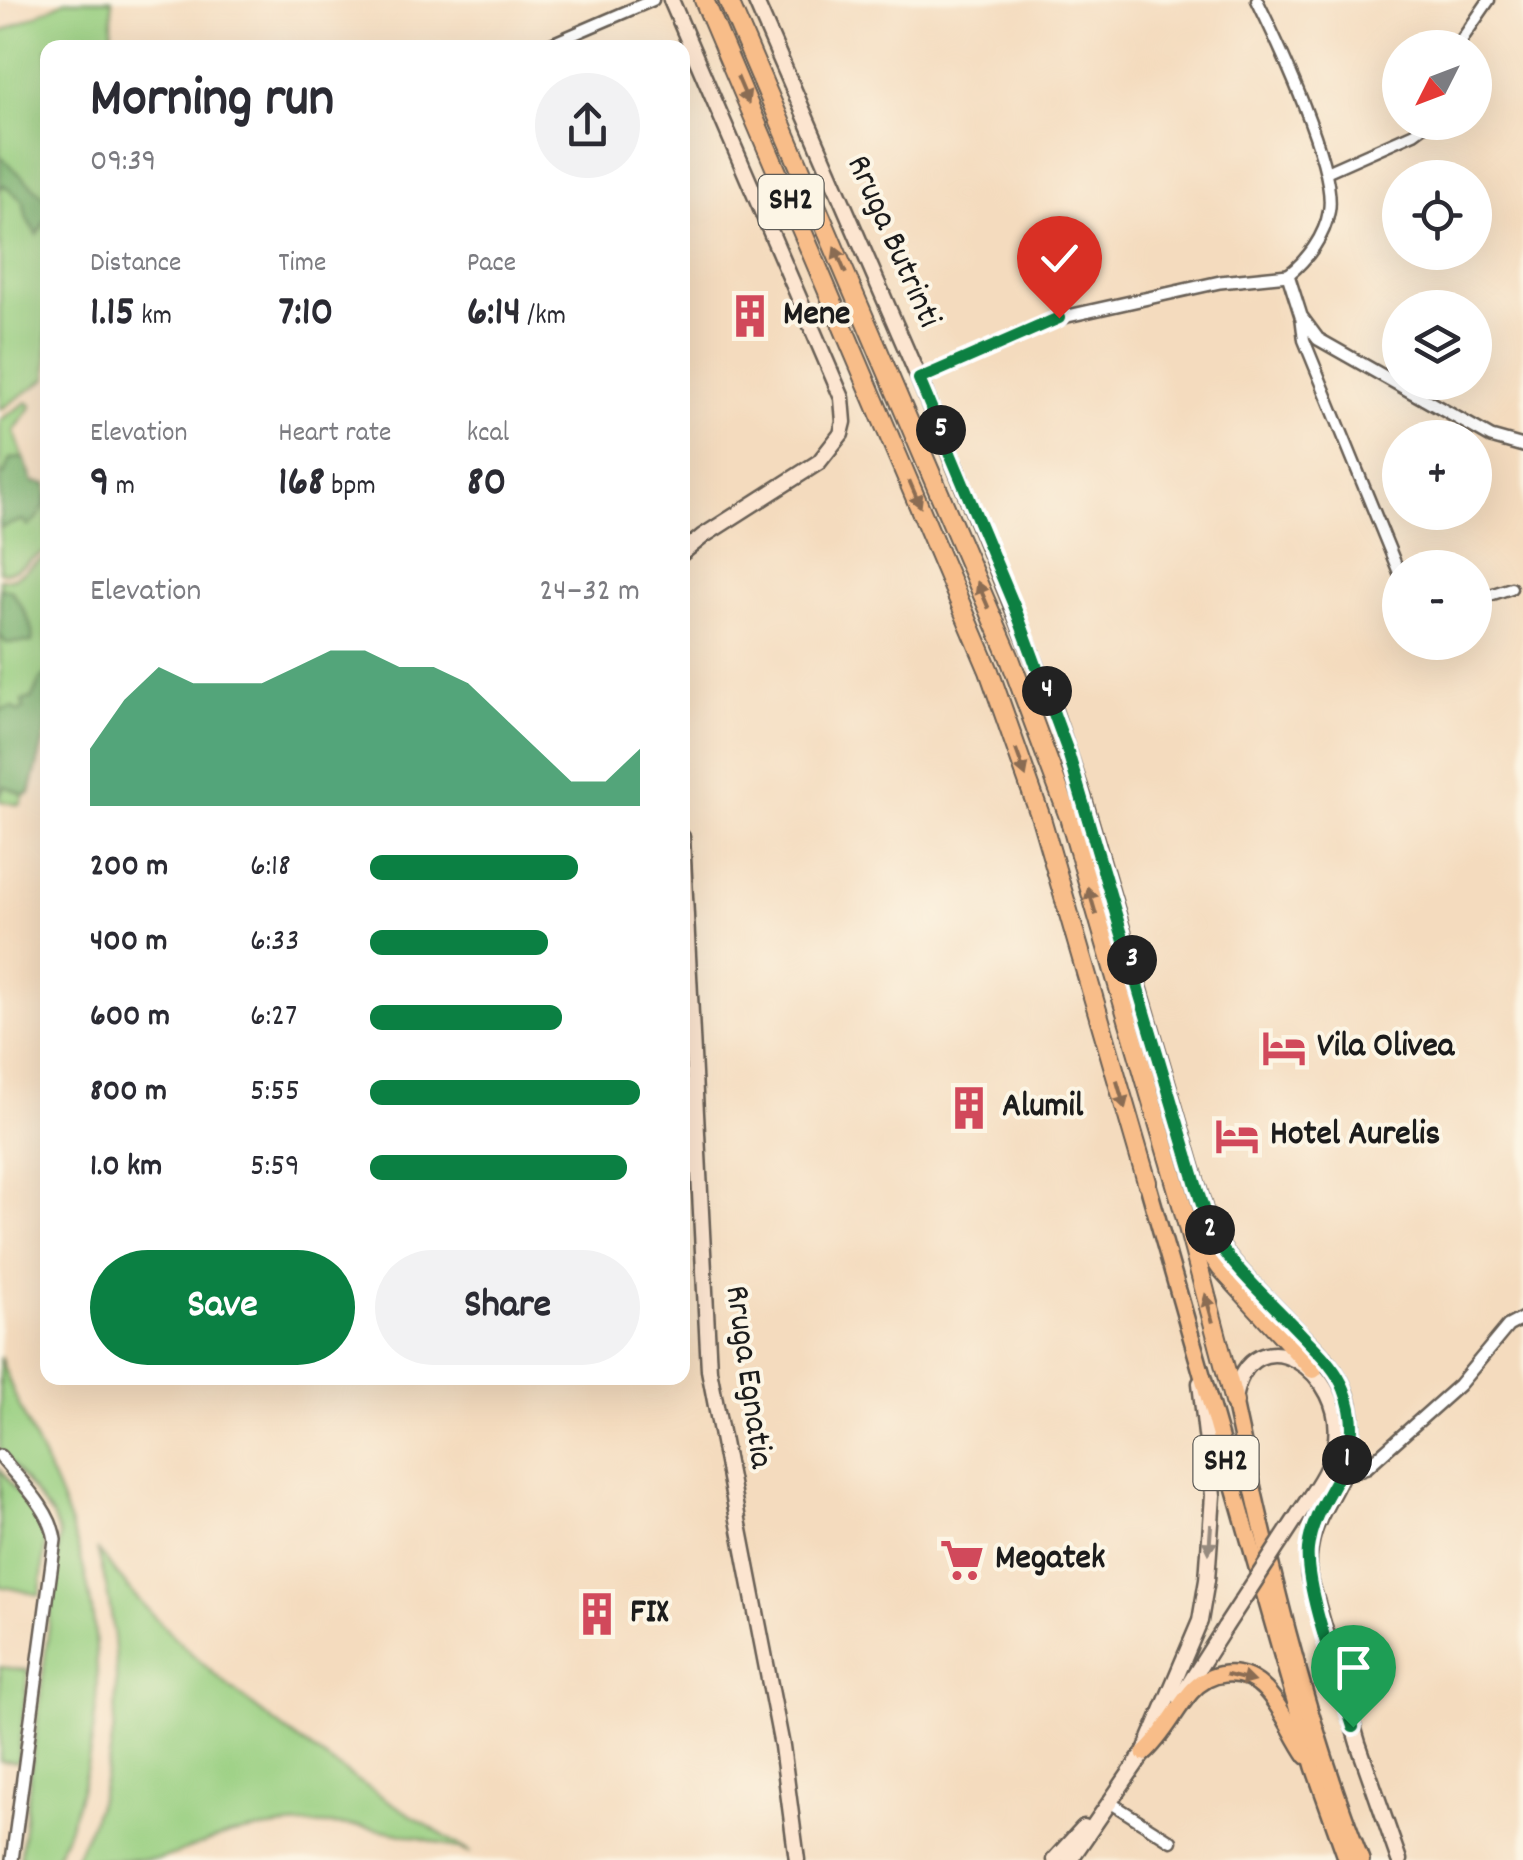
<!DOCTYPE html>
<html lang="en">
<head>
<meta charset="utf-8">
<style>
  :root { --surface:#fff; --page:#f2f2f3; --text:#2b2b33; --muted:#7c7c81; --accent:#0b8043 }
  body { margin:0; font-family:Dekko,sans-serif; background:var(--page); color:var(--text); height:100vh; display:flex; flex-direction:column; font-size:38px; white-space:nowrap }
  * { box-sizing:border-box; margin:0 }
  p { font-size:32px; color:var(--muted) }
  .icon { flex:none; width:55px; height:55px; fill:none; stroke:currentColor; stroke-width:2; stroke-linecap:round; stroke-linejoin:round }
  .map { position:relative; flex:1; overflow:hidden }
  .details { position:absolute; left:40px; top:40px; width:650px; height:1345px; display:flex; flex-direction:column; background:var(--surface); border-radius:20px; box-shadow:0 10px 40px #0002 }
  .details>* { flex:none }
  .needle { width:65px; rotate:228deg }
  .fabs { position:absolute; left:1382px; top:30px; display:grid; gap:20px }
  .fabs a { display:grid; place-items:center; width:110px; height:110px; border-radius:50%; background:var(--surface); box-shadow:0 10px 40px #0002; font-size:50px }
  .pin { position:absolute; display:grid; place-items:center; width:85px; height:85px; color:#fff; margin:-102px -42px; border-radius:50% 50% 50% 0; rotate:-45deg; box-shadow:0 0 10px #0007 }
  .pin .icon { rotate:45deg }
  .km { position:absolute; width:50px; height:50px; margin:-25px; border-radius:50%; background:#222; color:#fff; font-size:28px; line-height:50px; text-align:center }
  .round { display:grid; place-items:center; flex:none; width:105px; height:105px; border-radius:52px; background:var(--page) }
  .overview { display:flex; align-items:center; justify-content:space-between; height:170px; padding:0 50px }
  h1 { font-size:55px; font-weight:800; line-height:75px }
  .figures { display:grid; grid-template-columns:repeat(3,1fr); gap:15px; height:170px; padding:10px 50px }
  .figures div { display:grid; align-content:center }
  .figures b { font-size:42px; font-weight:800 }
  .figures small { font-size:28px; font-weight:400 }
  .figures p { font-size:28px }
  .chart { height:280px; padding:20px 50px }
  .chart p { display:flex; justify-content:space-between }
  .chart svg { width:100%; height:180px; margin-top:10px; fill:var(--accent); opacity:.7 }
  .button { display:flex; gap:20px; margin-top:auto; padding:20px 50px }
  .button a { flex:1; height:115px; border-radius:60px; background:var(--accent); color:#fff; font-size:40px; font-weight:800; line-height:115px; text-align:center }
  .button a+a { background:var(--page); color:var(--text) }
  ul { padding:0 50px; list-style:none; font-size:32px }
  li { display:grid; grid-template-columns:160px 120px 1fr; align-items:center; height:75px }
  li i { height:25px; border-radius:12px; background:var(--accent) }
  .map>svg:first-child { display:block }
  .green { fill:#99cf81; stroke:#5a764e; stroke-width:2.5 }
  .forest { fill:#7ab26f; stroke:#4b6746; stroke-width:2.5 }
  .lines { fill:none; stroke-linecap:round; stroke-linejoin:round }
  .minor-casing { stroke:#685f55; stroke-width:15 }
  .tertiary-casing { stroke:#685f55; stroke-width:16 }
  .secondary-casing { stroke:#685f55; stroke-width:19 }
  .trunk-casing { stroke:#685f55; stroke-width:20 }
  .motorway-casing { stroke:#685f55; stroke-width:22 }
  .minor { stroke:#fff; stroke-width:10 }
  .tertiary { stroke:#fff; stroke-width:11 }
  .secondary { stroke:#fce5d0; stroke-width:14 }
  .trunk { stroke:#f8bd89; stroke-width:15 }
  .motorway { stroke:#f8bd89; stroke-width:18 }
  .secondary-bridge-casing { stroke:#685f55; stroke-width:19; stroke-linecap:butt }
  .secondary-bridge { stroke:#fce5d0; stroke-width:14 }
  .oneway { fill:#8a6c52 }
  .oneway2 { fill:#978b7f }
  .route-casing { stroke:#fff; stroke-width:20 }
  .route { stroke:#0b8043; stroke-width:12 }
  .labels { text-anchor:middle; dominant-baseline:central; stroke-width:8; stroke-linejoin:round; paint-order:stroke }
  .shield { fill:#fcf5e5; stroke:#5f5d58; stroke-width:2.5 }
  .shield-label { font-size:32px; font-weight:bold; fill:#1c1c1c }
  .street-label { font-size:35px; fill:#1c1c1c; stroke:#fcf5e5 }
  .poi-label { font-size:35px; font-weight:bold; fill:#1c1c1c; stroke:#fcf5e5; text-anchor:start }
</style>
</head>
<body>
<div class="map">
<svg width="1523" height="1860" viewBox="0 0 1523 1860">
  <rect width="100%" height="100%" fill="#fcf5e5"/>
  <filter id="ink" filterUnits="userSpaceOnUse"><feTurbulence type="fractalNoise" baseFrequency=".01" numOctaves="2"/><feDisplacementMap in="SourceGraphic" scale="20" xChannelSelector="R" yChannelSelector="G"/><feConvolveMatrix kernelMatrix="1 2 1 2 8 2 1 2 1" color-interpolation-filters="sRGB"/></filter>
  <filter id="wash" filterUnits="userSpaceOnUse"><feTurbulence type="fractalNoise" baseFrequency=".0048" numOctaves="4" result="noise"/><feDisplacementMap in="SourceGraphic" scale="40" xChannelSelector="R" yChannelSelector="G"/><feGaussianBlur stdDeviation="2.25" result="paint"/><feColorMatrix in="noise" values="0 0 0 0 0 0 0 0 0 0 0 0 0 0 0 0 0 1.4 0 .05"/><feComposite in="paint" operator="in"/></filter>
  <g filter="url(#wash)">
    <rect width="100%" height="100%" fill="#f4dbbe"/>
    <!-- green -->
    <g class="green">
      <polygon points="67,0 112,0 112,47 48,48 47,378 0,410 0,33"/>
      <path d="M 27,402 L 32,406 L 14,431 L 32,482 L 47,484 L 47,552 C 29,556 21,574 0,572 L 0,420 Z"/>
      <path d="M 47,558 L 47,728 L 30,793 L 24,796 L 20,805 L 0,801 L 0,579 C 21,582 29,562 47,558 Z"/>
      <path d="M 0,1357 C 16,1405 41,1450 60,1497 C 110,1619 110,1741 55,1860 L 20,1860 L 60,1536 L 52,1516 L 0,1449 Z"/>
      <polygon points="0,1469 44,1529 46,1537 40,1595 0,1586"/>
      <path d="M 97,1549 C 197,1684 332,1765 471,1853 C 391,1826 322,1816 238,1833 C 210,1838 185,1853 158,1859 C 134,1860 100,1860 74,1860 C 125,1763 126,1652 97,1549 Z"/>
      <polygon points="0,1667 28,1670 18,1762 0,1761"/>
    </g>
    <!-- forest -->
    <g class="forest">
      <polygon points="0,156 47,199 47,218 37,235 27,219 23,201 4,185 0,189"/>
      <path d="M 24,458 L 33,482 L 47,484 C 46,503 44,516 28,526 L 23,520 L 0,528 L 0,475 L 4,475 L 10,459 Z"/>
      <path d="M 0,588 L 11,590 C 21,606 35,623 32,642 L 6,643 L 0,635 Z"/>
      <polygon points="47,674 47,728 30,793 24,795 4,786 0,797 0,710 12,707 19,712 24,709 22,701 32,698 40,680"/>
    </g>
  </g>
  <g filter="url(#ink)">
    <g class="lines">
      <!-- minor casing -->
      <g class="minor-casing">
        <g id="minor">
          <path d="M 1257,0 C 1278,43 1337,168 1329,211 C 1325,236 1307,260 1288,275"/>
          <polyline points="542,48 653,0"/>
          <polyline points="1456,48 1489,0"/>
          <polyline points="1326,172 1414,133 1429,122"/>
          <polyline points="1301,316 1304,340 1400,575"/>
          <polyline points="1475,600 1511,588"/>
          <polyline points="1111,1803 1171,1841"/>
        </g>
      </g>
      <!-- tertiary casing -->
      <g class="tertiary-casing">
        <g id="tertiary">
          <polyline points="919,379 1059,318 1220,282 1288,275 1301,316 1318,339 1491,437 1523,446"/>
          <path d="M 0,1456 C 19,1480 51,1509 55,1540 L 12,1860"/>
          <polyline points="1344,1468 1353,1472 1367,1467 1459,1385 1508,1326 1523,1318"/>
        </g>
      </g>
      <!-- secondary casing -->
      <g class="secondary-casing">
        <g id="secondary">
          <polyline points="671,0 842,398 844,422 841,434 819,462 703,536 682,553"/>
          <path d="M 755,0 L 919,379 L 1050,699 L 1083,796 L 1211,1232 C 1235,1269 1268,1299 1298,1331 C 1314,1347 1332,1364 1342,1384 C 1353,1406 1354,1430 1349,1453 C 1336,1503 1305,1517 1309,1576 L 1358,1743 L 1399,1860"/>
          <polyline points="682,837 709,1370 782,1746 797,1860"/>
          <path d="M 1234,1399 C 1251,1308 1350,1372 1335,1445 C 1330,1471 1312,1493 1298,1515"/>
          <polyline points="1180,1698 1225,1627"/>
          <polyline points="1144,1753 1200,1621 1207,1580 1213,1495 1200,1383"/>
          <polyline points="1054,1860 1084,1827"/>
          <polyline points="1070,1860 1149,1745"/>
        </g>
      </g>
      <!-- trunk casing -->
      <g class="trunk-casing">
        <g id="trunk">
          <polyline points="1147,1182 1314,1767 1347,1860"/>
          <path d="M 1234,1402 C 1267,1556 1303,1713 1361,1860"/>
          <path d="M 1144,1753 C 1164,1735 1174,1712 1191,1692 C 1200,1682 1212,1675 1225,1674 C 1272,1670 1285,1726 1307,1756"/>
        </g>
      </g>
      <!-- motorway casing -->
      <g class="motorway-casing">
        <g id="motorway">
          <polyline points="704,0 989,671 1041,818 1147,1182"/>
          <polyline points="728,0 1009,656 1069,817 1183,1208 1234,1402"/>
          <polyline points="1193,1226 1221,1268 1313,1369"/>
        </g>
      </g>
      <!-- minor -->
      <use href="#minor" class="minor"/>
      <!-- tertiary -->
      <use href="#tertiary" class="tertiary"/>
      <!-- secondary -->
      <use href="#secondary" class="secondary"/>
      <!-- trunk -->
      <use href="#trunk" class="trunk"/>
      <!-- motorway -->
      <use href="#motorway" class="motorway"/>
      <!-- secondary-bridge casing -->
      <g class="secondary-bridge-casing">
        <polyline id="secondary-bridge" points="1225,1627 1298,1515"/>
      </g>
      <!-- secondary-bridge -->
      <use href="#secondary-bridge" class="secondary-bridge"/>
    </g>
    <!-- one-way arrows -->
    <defs><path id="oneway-solid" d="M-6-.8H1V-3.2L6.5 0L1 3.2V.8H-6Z" transform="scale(2.5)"/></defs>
    <g class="oneway">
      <use href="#oneway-solid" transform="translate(743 90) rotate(67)"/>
      <use href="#oneway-solid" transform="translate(840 260) rotate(-113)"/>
      <use href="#oneway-solid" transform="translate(915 494) rotate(67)"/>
      <use href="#oneway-solid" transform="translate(983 595) rotate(-113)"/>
      <use href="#oneway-solid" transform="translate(1021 763) rotate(70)"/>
      <use href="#oneway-solid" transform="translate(1092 901) rotate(-106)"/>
      <use href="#oneway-solid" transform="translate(1121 1095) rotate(74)"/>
      <use href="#oneway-solid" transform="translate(1209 1308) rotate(-105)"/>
      <use href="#oneway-solid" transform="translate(1240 1678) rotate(14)"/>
    </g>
    <use class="oneway2" href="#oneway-solid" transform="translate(1210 1539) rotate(94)"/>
  </g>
  <g class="lines" filter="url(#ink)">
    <!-- route casing -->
    <g class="route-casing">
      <path id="route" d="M 1059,318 L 919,379 L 1015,608 L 1068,752 L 1210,1232 C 1235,1270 1271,1302 1302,1335 C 1318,1352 1336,1368 1344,1389 C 1373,1462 1315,1487 1308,1549 C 1304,1589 1340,1684 1353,1727"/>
    </g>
    <!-- route -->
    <use href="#route" class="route"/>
  </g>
  <!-- icons -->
  <defs>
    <g id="building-bare" transform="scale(3.45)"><path d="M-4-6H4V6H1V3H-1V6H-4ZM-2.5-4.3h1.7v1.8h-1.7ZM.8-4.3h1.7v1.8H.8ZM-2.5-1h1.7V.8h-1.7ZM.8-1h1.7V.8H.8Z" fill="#d1495b" stroke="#fcf5e5" stroke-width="2.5" paint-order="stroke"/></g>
    <g id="hotel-bare" transform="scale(3.45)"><path d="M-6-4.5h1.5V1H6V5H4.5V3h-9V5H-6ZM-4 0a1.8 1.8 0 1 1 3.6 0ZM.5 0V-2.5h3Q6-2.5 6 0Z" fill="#d1495b" stroke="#fcf5e5" stroke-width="2.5" paint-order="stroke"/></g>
    <g id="supermarket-bare" transform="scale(3.45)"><path d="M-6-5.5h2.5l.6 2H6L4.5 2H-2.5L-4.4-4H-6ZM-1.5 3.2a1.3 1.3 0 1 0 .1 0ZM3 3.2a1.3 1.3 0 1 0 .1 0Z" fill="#d1495b" stroke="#fcf5e5" stroke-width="2.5" paint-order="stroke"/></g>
  </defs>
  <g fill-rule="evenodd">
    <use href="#building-bare" x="750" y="316"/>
    <use href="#hotel-bare" x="1284" y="1048"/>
    <use href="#building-bare" x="969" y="1108"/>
    <use href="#hotel-bare" x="1237" y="1136"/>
    <use href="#supermarket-bare" x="962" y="1560"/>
    <use href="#building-bare" x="597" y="1614"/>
  </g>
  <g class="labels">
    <!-- shield labels -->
    <g class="shield">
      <rect x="758.5" y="175" width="65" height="54" rx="8"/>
      <rect x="1193.5" y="1436" width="65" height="54" rx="8"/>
    </g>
    <g class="shield-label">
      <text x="791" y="202">SH2</text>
      <text x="1226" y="1463">SH2</text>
    </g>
    <!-- street labels -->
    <g class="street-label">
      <text transform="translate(892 242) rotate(66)">Rruga Butrinti</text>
      <text transform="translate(747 1377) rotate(82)">Rruga Egnatia</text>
    </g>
    <!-- poi labels -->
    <g class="poi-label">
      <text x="783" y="316">Mene</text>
      <text x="1317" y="1048">Vila Olivea</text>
      <text x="1002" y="1108">Alumil</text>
      <text x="1270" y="1136">Hotel Aurelis</text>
      <text x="995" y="1560">Megatek</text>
      <text x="630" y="1614">FIX</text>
    </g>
  </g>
</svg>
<div class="fabs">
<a><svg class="needle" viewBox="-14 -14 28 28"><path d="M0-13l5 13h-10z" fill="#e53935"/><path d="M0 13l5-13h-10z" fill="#7c7c81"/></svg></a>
<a><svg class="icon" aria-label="locate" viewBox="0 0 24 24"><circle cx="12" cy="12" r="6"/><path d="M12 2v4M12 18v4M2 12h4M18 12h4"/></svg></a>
<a><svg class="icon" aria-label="layers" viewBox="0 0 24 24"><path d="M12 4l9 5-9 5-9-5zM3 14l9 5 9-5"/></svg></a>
<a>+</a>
<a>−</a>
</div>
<div class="pin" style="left:1353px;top:1727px;background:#1e9e55"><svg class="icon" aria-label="arrive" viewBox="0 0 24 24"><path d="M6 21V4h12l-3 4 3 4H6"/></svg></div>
<div class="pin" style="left:1059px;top:318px;background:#d93025"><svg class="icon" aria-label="check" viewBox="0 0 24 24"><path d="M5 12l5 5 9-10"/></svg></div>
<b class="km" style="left:1347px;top:1460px">1</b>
<b class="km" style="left:1210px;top:1230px">2</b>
<b class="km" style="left:1132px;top:960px">3</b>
<b class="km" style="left:1047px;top:691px">4</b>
<b class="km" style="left:941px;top:430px">5</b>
<section class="details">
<div class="overview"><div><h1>Morning run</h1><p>09:39</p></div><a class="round"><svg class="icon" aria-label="share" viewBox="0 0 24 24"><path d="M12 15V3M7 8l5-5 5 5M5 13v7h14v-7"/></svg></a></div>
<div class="figures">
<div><p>Distance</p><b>1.15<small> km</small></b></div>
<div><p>Time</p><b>7:10</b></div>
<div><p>Pace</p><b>6:14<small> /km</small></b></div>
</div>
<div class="figures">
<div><p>Elevation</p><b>9<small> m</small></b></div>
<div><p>Heart rate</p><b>168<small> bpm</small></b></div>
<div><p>kcal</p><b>80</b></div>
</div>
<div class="chart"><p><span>Elevation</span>24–32 m</p>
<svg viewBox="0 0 160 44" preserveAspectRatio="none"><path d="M0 44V30L10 18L20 10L30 14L40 14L50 14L60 10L70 6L80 6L90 10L100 10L110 14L120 22L130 30L140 38L150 38L160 30V44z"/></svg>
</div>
<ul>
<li><b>200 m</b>6:18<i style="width:77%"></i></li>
<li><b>400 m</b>6:33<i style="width:66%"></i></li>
<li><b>600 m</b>6:27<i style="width:71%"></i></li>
<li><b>800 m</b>5:55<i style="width:100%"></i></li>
<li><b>1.0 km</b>5:59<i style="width:95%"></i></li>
</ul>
<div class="button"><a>Save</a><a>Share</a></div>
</section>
</div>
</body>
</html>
